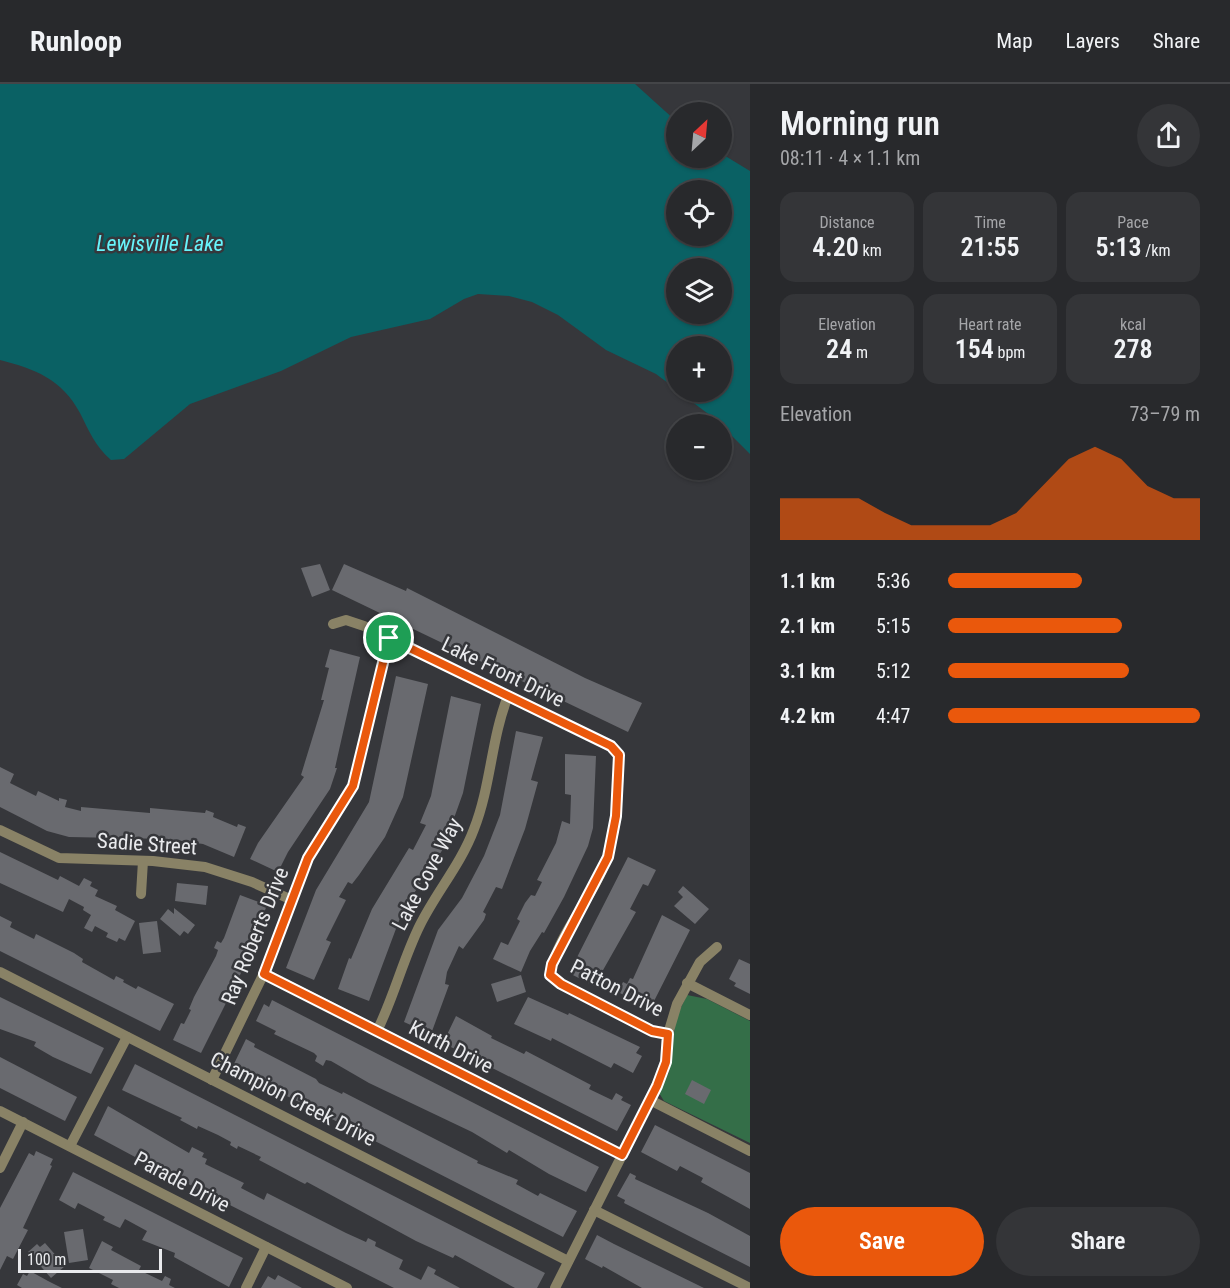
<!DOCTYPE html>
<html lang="en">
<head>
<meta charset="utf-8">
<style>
  :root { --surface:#28292c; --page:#343538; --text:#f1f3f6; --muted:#a5a6a9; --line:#444548; --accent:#ea580c }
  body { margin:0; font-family:"Roboto Condensed",sans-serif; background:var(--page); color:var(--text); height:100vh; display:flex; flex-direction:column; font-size:22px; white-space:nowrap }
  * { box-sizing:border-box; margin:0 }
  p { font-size:20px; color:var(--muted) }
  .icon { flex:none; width:33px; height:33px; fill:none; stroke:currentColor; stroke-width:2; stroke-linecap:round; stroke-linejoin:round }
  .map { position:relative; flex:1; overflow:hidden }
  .details { display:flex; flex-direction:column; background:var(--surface); width:480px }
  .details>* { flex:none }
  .needle { width:39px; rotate:26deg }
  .controls { position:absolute; left:666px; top:18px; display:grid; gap:12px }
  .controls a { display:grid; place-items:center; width:66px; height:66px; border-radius:50%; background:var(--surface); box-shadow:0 2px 4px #0004,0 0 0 2px var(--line); font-size:30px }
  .scale { position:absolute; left:18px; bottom:15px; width:144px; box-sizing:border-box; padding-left:6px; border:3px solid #e9eaed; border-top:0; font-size:16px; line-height:21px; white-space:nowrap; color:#e9eaed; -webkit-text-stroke:4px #36373b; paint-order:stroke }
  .pin { position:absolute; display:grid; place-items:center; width:51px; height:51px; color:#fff; margin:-26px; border:3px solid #fff; border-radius:50%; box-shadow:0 2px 6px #0007 }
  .round { display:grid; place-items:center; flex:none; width:63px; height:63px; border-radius:32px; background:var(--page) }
  .overview { display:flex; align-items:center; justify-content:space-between; height:102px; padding:0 30px }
  h1 { font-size:33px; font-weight:600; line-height:45px }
  .metrics { display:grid; grid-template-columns:repeat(3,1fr); gap:9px; height:102px; padding:6px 30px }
  .metrics div { display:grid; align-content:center; border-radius:15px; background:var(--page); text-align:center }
  .metrics b { font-size:26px; font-weight:600 }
  .metrics small { font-size:16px; font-weight:400 }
  .metrics p { font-size:16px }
  .chart { height:168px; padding:12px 30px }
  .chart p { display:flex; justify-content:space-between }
  .chart svg { width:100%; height:108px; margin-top:6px; fill:var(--accent); opacity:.7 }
  .cta { display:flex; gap:12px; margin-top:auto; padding:12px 30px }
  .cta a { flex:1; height:69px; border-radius:36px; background:var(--accent); color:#fff; font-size:24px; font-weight:600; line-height:69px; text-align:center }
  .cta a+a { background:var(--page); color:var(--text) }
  ul { padding:0 30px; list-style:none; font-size:20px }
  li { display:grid; grid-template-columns:96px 72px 1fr; align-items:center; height:45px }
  li i { height:15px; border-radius:8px; background:var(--accent) }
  header { display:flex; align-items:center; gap:36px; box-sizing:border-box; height:84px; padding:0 30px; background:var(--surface); border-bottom:2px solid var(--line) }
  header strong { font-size:28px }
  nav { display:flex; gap:33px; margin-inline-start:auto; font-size:21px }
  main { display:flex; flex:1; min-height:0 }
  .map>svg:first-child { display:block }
  .green { fill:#346e48 }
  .water { fill:#0a6164; fill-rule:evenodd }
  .building { fill:#696a6f }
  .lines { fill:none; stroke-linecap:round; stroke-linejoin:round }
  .minor { stroke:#898266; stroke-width:10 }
  .route-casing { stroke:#fff; stroke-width:12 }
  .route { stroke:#ea580c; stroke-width:8 }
  .labels { text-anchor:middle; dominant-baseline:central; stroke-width:5; stroke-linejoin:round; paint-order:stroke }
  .street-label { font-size:21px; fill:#e9eaed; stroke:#36373b }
  .water-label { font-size:22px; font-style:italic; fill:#67f4fb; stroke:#36373b }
</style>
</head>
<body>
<header>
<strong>Runloop</strong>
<nav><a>Map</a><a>Layers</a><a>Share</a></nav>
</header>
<main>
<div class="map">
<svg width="750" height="1204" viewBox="0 0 750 1204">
  <rect width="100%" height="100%" fill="#36373b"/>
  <!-- green -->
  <polygon class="green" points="687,911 707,915 750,937 750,1059 664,1017 659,1009 669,988 676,934"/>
  <!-- water -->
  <path class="water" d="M 0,0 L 635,0 L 676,37 L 676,74 L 722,74 L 722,70 L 750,87 L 750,370 L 715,335 L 679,308 L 722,308 L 722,262 L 676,262 L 676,305 L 656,290 L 606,266 L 558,231 L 532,218 L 509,212 L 478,210 L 464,215 L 430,235 L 351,253 L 281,287 L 190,320 L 124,375 L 111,376 C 95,362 89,347 80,329 C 62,295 35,285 0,276 ZM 676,106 L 722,106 L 722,152 L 676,152 ZM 676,184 L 722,184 L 722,230 L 676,230 Z"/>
  <!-- building -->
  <g class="building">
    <polygon points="320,480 330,506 312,513 301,484"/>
    <polygon points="344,480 406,507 407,504 585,594 642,619 628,648 332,506"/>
    <polygon points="330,565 360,573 335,684 337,684 330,705 288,768 278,788 250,775 258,759 304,693 301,691 324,616 321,616 329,584 325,583"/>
    <polygon points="396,592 428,600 403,713 385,753 359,791 352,800 348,798 339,813 346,816 326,856 331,858 314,896 286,884 316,806 369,718"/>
    <polygon points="451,612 481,620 463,709 448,751 443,749 437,762 443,765 403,826 369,917 338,905 349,874 351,875 372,825 409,764 413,766 426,741 420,739 431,712"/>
    <polygon points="516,647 543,653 531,696 538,698 525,745 502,805 496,803 483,828 486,830 484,836 463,865 459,862 447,888 445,900 449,901 431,950 404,938 438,846 462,814 484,772 500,731"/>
    <polygon points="565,670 596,672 593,744 588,762 564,813 544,849 542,848 530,867 521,888 493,875 501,858 508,861 520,837 517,835 525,819 531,811 535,812 542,798 537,796 556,759 562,737 570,740 571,711 565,710"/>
    <polygon points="0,683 14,690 10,699 36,712 38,707 59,717 59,714 67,716 65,723 81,727 81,723 150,729 150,724 205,729 206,726 214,729 213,733 237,743 238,740 246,743 234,773 203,760 168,755 69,753 47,747 0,723"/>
    <polygon points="0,768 58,796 60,792 79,802 84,794 92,798 90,802 98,806 95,812 117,822 115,826 135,837 125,857 119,854 117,858 106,853 108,849 95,842 92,848 84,844 91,831 83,826 84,823 69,815 63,828 0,799"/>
    <polygon points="628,773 656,786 648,802 643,800 630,825 636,828 594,902 569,889"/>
    <polygon points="177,799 208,802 206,821 175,817"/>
    <polygon points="683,802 709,825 695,840 674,822 683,813 678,808"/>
    <polygon points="240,811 267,821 241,889 201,969 173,956 181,939 184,940 191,926 189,925 194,913 216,872 218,866 214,864 217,857 221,859 224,854"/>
    <polygon points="174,824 195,841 188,850 184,847 180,852 160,835 168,825 174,830"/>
    <polygon points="662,831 690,846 650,925 618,908 623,898 627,900 630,894 633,895"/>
    <polygon points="0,832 12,838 10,843 34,855 36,850 74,869 83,875 82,878 114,896 116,892 124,896 123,898 136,905 138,902 174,920 160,947 0,867"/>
    <polygon points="157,837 161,868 143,870 139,839"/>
    <polygon points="739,875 750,880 750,910 734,902 736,899 729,895"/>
    <polygon points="521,891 526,908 497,918 491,900"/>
    <polygon points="0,913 104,964 91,990 53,973 34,962 36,958 0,945"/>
    <polygon points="528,913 568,931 569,929 640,963 636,969 642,972 633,989 614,979 611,984 552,954 551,957 514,940"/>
    <polygon points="272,916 599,1083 586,1108 549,1090 509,1066 507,1069 472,1048 369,999 331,977 326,976 323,982 315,977 317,972 314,969 274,950 276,947 256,937 264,920 269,923"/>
    <polygon points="456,932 492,952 491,954 524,970 526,967 591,1001 589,1005 612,1016 616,1009 623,1013 621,1016 631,1021 617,1047 443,959"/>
    <polygon points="246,955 255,960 254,963 316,995 319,999 342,1010 343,1008 478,1077 477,1079 518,1096 516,1100 538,1112 540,1109 577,1127 563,1153 232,984"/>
    <polygon points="0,973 77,1013 65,1037 0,1004"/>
    <polygon points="135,980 545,1189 537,1204 515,1204 455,1171 453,1174 416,1157 307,1098 305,1100 299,1097 259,1076 261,1073 238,1062 237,1065 230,1061 231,1058 218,1051 198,1042 197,1045 180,1036 182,1034 122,1006"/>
    <polygon points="692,996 711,1006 704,1020 685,1010"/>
    <polygon points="108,1022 189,1069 192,1063 204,1069 202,1073 207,1075 205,1080 244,1099 241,1104 264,1116 267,1109 346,1149 366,1158 368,1154 376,1158 375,1162 403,1176 399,1185 421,1196 428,1182 436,1186 434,1190 460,1204 394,1204 137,1074 94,1051"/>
    <polygon points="655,1041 750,1089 750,1125 701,1098 703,1094 680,1082 677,1087 641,1068"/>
    <polygon points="36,1067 53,1075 50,1081 52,1082 23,1144 28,1146 13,1175 7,1172 0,1186 0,1124 29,1069 34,1072"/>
    <polygon points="73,1088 243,1174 229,1203 174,1173 175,1169 142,1156 147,1147 125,1135 120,1144 103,1136 105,1133 78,1119 75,1125 59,1116"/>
    <polygon points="630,1089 636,1092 635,1095 708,1129 750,1152 750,1183 624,1119 625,1116 617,1112"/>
    <polygon points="83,1145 88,1176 69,1179 64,1148"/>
    <polygon points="597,1151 614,1160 704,1204 642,1204 603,1182 602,1184 585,1175"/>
    <polygon points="102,1157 113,1163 111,1166 141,1182 139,1186 162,1197 165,1192 171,1195 169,1201 175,1204 119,1204 111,1200 113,1196 89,1184"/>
    <polygon points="45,1159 65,1182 51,1194 28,1168 37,1160 40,1163"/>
    <polygon points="30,1187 48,1197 62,1204 22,1204 17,1201 23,1190 27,1192"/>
    <polygon points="278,1191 291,1198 302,1204 261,1204 268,1192 275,1196"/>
  </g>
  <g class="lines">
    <!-- minor -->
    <g class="minor">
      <path d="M 333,540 L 346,536 L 364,542 L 611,662 L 619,671 C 618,705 618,739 608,771 C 595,813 558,847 550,891 L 561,900 L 652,947 L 668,950"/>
      <polyline points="0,746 59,774 153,777 205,783 252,798 292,816"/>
      <polyline points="141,810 143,777"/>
      <polyline points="0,888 568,1177"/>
      <polyline points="264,889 622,1071"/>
      <polyline points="687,899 750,931"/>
      <path d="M 377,947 C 394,913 403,875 420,841 C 437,807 461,780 474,745 C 491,702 491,655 508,612"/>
      <polyline points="212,996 264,889 308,774 353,702 389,554"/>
      <polyline points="650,1016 750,1067"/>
      <polyline points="0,1027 347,1204"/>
      <polyline points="70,1062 127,953"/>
      <polyline points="0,1084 23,1038"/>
      <polyline points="594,1126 750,1204"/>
      <polyline points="246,1204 266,1163"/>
      <polyline points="555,1204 657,1002 666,978 668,950 677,920 700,878 717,863"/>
    </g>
  </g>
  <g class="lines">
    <!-- route casing -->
    <g class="route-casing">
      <polygon id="route" points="389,554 611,662 619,671 616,732 608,773 552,880 550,891 561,900 652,947 668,950 666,978 657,1002 622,1071 264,890 308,774 353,702"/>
    </g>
    <!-- route -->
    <use href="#route" class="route"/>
  </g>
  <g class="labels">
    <!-- street labels -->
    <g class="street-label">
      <text transform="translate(503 588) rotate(26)">Lake Front Drive</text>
      <text transform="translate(147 760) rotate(4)">Sadie Street</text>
      <text transform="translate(427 790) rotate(-62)">Lake Cove Way</text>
      <text transform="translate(255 852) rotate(-68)">Ray Roberts Drive</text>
      <text transform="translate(617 904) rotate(27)">Patton Drive</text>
      <text transform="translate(451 963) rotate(27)">Kurth Drive</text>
      <text transform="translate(293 1015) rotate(27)">Champion Creek Drive</text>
      <text transform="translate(182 1098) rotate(28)">Parade Drive</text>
    </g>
    <!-- water labels -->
    <g class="water-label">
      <text x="160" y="159">Lewisville Lake</text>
    </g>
  </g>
</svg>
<div class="controls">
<a><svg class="needle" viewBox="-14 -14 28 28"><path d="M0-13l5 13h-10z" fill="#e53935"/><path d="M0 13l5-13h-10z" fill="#a5a6a9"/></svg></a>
<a><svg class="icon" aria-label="locate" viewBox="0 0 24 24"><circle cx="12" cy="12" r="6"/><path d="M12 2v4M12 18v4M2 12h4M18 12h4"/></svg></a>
<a><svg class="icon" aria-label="layers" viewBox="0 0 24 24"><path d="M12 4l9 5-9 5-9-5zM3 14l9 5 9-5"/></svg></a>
<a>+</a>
<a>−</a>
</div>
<div class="scale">100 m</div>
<div class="pin" style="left:389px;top:554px;background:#1e9e55"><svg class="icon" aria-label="arrive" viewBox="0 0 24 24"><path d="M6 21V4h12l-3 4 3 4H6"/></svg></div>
</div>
<section class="details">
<div class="overview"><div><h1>Morning run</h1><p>08:11 · 4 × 1.1 km</p></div><a class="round"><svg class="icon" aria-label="share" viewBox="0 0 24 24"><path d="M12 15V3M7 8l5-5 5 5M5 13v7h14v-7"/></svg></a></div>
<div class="metrics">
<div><p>Distance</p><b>4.20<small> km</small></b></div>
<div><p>Time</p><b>21:55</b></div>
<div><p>Pace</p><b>5:13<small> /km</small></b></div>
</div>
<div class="metrics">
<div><p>Elevation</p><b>24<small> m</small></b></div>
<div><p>Heart rate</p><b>154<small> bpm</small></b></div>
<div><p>kcal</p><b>278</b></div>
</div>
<div class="chart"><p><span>Elevation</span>73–79 m</p>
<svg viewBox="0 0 160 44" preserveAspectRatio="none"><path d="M0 44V27L10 27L20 27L30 27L40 33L50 38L60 38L70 38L80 38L90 33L100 22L110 11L120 6L130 11L140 22L150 27L160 27V44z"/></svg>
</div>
<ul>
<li><b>1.1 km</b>5:36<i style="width:53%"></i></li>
<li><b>2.1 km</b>5:15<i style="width:69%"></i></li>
<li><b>3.1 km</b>5:12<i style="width:72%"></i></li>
<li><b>4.2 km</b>4:47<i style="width:100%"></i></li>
</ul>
<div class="cta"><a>Save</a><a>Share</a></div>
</section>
</main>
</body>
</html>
